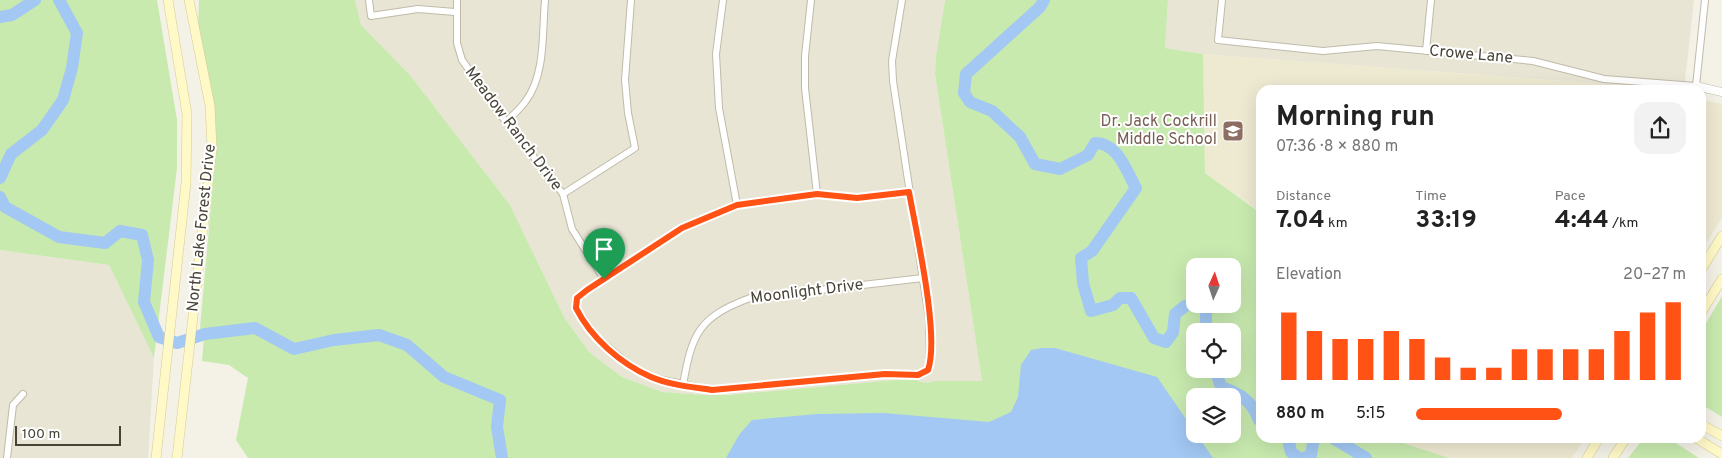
<!DOCTYPE html>
<html lang="en">
<head>
<meta charset="utf-8">
<style>
  :root { --surface:#fff; --page:#f2f2f2; --text:#222; --muted:#767676; --accent:#ff5214 }
  body { margin:0; font-family:Overpass,sans-serif; background:var(--page); color:var(--text); height:100vh; display:flex; flex-direction:column; font-size:19px; white-space:nowrap }
  * { box-sizing:border-box; margin:0 }
  p { font-size:16px; color:var(--muted) }
  .icon { flex:none; width:28px; height:28px; fill:none; stroke:currentColor; stroke-width:2; stroke-linecap:round; stroke-linejoin:round }
  .map { position:relative; flex:1; overflow:hidden }
  .sheet { position:absolute; left:1256px; top:85px; width:450px; height:358px; display:flex; flex-direction:column; background:var(--surface); border-radius:15px; box-shadow:0 5px 20px #0002 }
  .sheet>* { flex:none }
  .needle { width:32px; rotate:3deg }
  .fabs { position:absolute; left:1186px; top:258px; display:grid; gap:10px }
  .fabs a { display:grid; place-items:center; width:55px; height:55px; border-radius:10px; background:var(--surface); box-shadow:0 5px 20px #0002; font-size:25px }
  .scale { position:absolute; left:15px; bottom:12px; width:106px; box-sizing:border-box; padding-left:5px; border:2px solid #484336; border-top:0; font-size:14px; line-height:18px; white-space:nowrap; color:#484336; -webkit-text-stroke:4px #fff; paint-order:stroke }
  .pin { position:absolute; display:grid; place-items:center; width:42px; height:42px; color:#fff; margin:-51px -21px; border-radius:50% 50% 50% 0; rotate:-45deg; box-shadow:0 0 5px #0007 }
  .pin .icon { rotate:45deg }
  .round { display:grid; place-items:center; flex:none; width:52px; height:52px; border-radius:15px; background:var(--page) }
  .head { display:flex; align-items:center; justify-content:space-between; height:85px; padding:0 20px }
  h1 { font-size:28px; font-weight:700; line-height:38px }
  .stats { display:grid; grid-template-columns:repeat(3,1fr); gap:8px; height:85px; padding:5px 20px }
  .stats div { display:grid; align-content:center }
  .stats b { font-size:25px; font-weight:700 }
  .stats small { font-size:14px; font-weight:400 }
  .stats p { font-size:14px }
  .chart { height:140px; padding:10px 20px }
  .chart p { display:flex; justify-content:space-between }
  .chart svg { width:100%; height:90px; margin-top:5px; stroke:var(--accent); stroke-width:6 }
  ul { padding:0 20px; list-style:none; font-size:16px }
  li { display:grid; grid-template-columns:80px 60px 1fr; align-items:center; height:38px }
  li i { height:12px; border-radius:6px; background:var(--accent) }
  .map>svg:first-child { display:block }
  .residential { fill:#e8e5d5 }
  .education { fill:#eee9d1 }
  .green { fill:#c8eaaf; fill-rule:evenodd }
  .water { fill:#a2c8f3 }
  .lines { fill:none; stroke-linecap:round; stroke-linejoin:round }
  .river { stroke:#a2c8f3; stroke-width:12 }
  .minor-casing { stroke:#c0bba9; stroke-width:8 }
  .tertiary-casing { stroke:#c0bba9; stroke-width:9 }
  .secondary-casing { stroke:#d6cc96; stroke-width:10 }
  .minor { stroke:#fff; stroke-width:6 }
  .tertiary { stroke:#fff; stroke-width:8 }
  .secondary { stroke:#fff8c7; stroke-width:9 }
  .route-casing { stroke:#fff; stroke-width:10 }
  .route { stroke:#ff5214; stroke-width:6 }
  .labels { text-anchor:middle; dominant-baseline:central; stroke-width:4; stroke-linejoin:round; paint-order:stroke }
  .street-label { font-size:16px; fill:#484336; stroke:#fff }
  .education-label { font-size:16px; fill:#785e54; stroke:#fff; text-anchor:end }
</style>
</head>
<body>
<div class="map">
<svg width="1722" height="458" viewBox="0 0 1722 458">
  <rect width="100%" height="100%" fill="#f4f2e7"/>
  <!-- residential -->
  <g class="residential">
    <polygon points="355,0 945,0 936,56 935,74 982,381 934,381 926,383 915,380 895,380 738,394 704,395 662,392 622,377 589,352 564,317 510,205 410,75 361,25"/>
    <polygon points="1168,0 1694,0 1684,90 1646,90 1590,83 1203,54 1165,48"/>
    <polygon points="0,250 109,265 154,358 148,458 0,458"/>
  </g>
  <!-- education -->
  <g class="education">
    <polygon points="1203,54 1590,83 1646,90 1261,90 1261,219 1255,208 1205,173"/>
    <polygon points="1701,97 1706,98 1706,101 1722,104 1722,218 1701,251"/>
    <polygon points="1388,438 1585,438 1572,458 1449,458"/>
  </g>
  <!-- green -->
  <g class="green">
    <polygon points="0,0 157,0 177,120 177,168 154,358 109,265 0,250"/>
    <path d="M 199,0 L 355,0 L 361,25 L 410,75 L 510,205 L 564,317 L 589,352 L 622,377 L 662,392 L 704,395 L 727,395 L 895,380 L 915,380 L 926,383 L 934,381 L 982,381 L 935,74 L 936,56 L 945,0 L 1168,0 L 1165,48 L 1203,54 L 1205,173 L 1255,209 L 1261,219 L 1261,438 L 1388,438 L 1449,458 L 248,458 L 236,440 L 248,378 L 229,365 L 202,361 L 204,337 L 199,339 L 215,161 L 198,26 ZM 1195,266 L 1232,266 L 1232,304 L 1195,304 ZM 1195,331 L 1232,331 L 1232,369 L 1195,369 ZM 1195,396 L 1232,396 L 1232,434 L 1195,434 Z"/>
    <polygon points="1722,296 1722,417 1701,404 1701,332"/>
    <polygon points="1644,438 1668,438 1699,458 1628,458"/>
  </g>
  <!-- water -->
  <polygon class="water" points="1042,348 1055,348 1157,377 1213,458 726,458 739,435 752,420 817,414 884,413 989,422 1011,412 1018,397 1021,365 1031,350"/>
  <g class="lines">
    <!-- river -->
    <g class="river">
      <path d="M 1044,0 L 1040,7 L 966,74 L 964,93 L 970,102 L 992,111 L 1020,137 L 1035,164 L 1060,169 L 1088,155 L 1095,143 C 1118,143 1126,170 1136,188 L 1092,251 L 1081,258 L 1083,283 L 1091,311 L 1113,305 L 1120,298 L 1131,298 L 1154,338 L 1166,342 L 1173,332 L 1175,314 L 1185,306 L 1195,303"/>
      <polyline points="0,17 12,15 35,0"/>
      <polyline points="0,178 11,154 42,130 63,100 72,68 77,33 59,0"/>
      <polyline points="0,197 5,207 59,237 105,243 120,231 142,235 148,260 144,302 159,337 177,343 205,334 255,328 294,349 334,340 379,335 407,345 444,377 500,400 497,427 502,458"/>
      <polyline points="1201,304 1206,310 1206,331"/>
      <path d="M 1218,369 L 1216,372 L 1221,387 C 1241,394 1251,400 1259,420 L 1261,419"/>
      <polyline points="1292,438 1289,444 1291,452 1299,458"/>
      <polyline points="1333,438 1366,458"/>
      <polyline points="1304,458 1311,455 1314,438"/>
    </g>
    <!-- minor casing -->
    <g class="minor-casing">
      <g id="minor">
        <polyline points="369,0 371,16 418,9 455,12"/>
        <polyline points="457,0 457,43 462,60 506,122 563,194 572,229 604,279"/>
        <polyline points="723,0 716,54 719,108 737,205"/>
        <polyline points="811,0 805,56 805,88 817,194"/>
        <polyline points="902,0 892,61 893,81 929,319 930,362 927,370 918,375 885,374 712,390 653,378 632,367 597,338 576,308 577,298 587,290 682,228 737,205 817,194 857,198 909,192"/>
        <polyline points="1222,0 1218,40 1323,51 1377,46 1533,61 1604,79 1696,86 1705,0"/>
        <polyline points="1426,51 1431,0"/>
        <path d="M 506,122 C 512,116 520,109 525,102 C 546,75 542,32 545,0"/>
        <polyline points="563,194 635,148 628,113 625,80 631,0"/>
        <path d="M 683,385 C 692,333 699,317 750,298 L 923,278"/>
        <polyline points="7,458 13,405 23,394"/>
      </g>
    </g>
    <!-- tertiary casing -->
    <g class="tertiary-casing">
      <polyline id="tertiary" points="1696,86 1722,92"/>
    </g>
    <!-- secondary casing -->
    <g class="secondary-casing">
      <g id="secondary">
        <polyline points="1701,270 1722,236"/>
        <polyline points="1701,313 1722,279"/>
        <polyline points="1701,424 1722,436"/>
        <polyline points="1696,438 1722,454"/>
        <polyline points="156,458 186,183 187,114 168,0"/>
        <polyline points="177,458 212,148 210,106 189,0"/>
        <polyline points="1587,458 1599,438"/>
        <polyline points="1613,458 1626,438"/>
      </g>
    </g>
    <!-- minor -->
    <use href="#minor" class="minor"/>
    <!-- tertiary -->
    <use href="#tertiary" class="tertiary"/>
    <!-- secondary -->
    <use href="#secondary" class="secondary"/>
  </g>
  <g class="lines">
    <!-- route casing -->
    <g class="route-casing">
      <path id="route" d="M 909,192 C 916,231 940,336 928,370 L 918,375 L 885,374 L 712,390 C 692,387 670,385 651,377 C 621,364 591,338 576,308 L 577,298 L 587,290 L 682,228 L 737,205 L 817,194 L 857,198 Z"/>
    </g>
    <!-- route -->
    <use href="#route" class="route"/>
  </g>
  <!-- icons -->
  <defs>
    <g id="school-square" transform="scale(1.125)"><rect x="-9" y="-9" width="18" height="18" rx="4" fill="#8d6e63" stroke="#fff"/><path d="M0-5L7-2L0 1L-7-2ZM-4 1L0 2.5L4 1V4Q0 6-4 4Z" fill="#fff"/></g>
  </defs>
  <g fill-rule="evenodd">
    <use href="#school-square" x="1233" y="131"/>
  </g>
  <g class="labels">
    <!-- street labels -->
    <g class="street-label">
      <text transform="translate(1471 55) rotate(5)">Crowe Lane</text>
      <text transform="translate(513 129) rotate(53)">Meadow Ranch Drive</text>
      <text transform="translate(202 228) rotate(-84)">North Lake Forest Drive</text>
      <text transform="translate(807 292) rotate(-7)">Moonlight Drive</text>
    </g>
    <!-- education labels -->
    <g class="education-label">
      <text x="1217" y="122">Dr. Jack Cockrill<tspan x="1217" dy="18">Middle School</tspan></text>
    </g>
  </g>
</svg>
<div class="fabs">
<a><svg class="needle" viewBox="-14 -14 28 28"><path d="M0-13l5 13h-10z" fill="#e53935"/><path d="M0 13l5-13h-10z" fill="#767676"/></svg></a>
<a><svg class="icon" aria-label="locate" viewBox="0 0 24 24"><circle cx="12" cy="12" r="6"/><path d="M12 2v4M12 18v4M2 12h4M18 12h4"/></svg></a>
<a><svg class="icon" aria-label="layers" viewBox="0 0 24 24"><path d="M12 4l9 5-9 5-9-5zM3 14l9 5 9-5"/></svg></a>
</div>
<div class="scale">100 m</div>
<div class="pin" style="left:604px;top:279px;background:#1e9e55"><svg class="icon" aria-label="arrive" viewBox="0 0 24 24"><path d="M6 21V4h12l-3 4 3 4H6"/></svg></div>
<section class="sheet">
<div class="head"><div><h1>Morning run</h1><p>07:36 · 8 × 880 m</p></div><a class="round"><svg class="icon" aria-label="share" viewBox="0 0 24 24"><path d="M12 15V3M7 8l5-5 5 5M5 13v7h14v-7"/></svg></a></div>
<div class="stats">
<div><p>Distance</p><b>7.04<small> km</small></b></div>
<div><p>Time</p><b>33:19</b></div>
<div><p>Pace</p><b>4:44<small> /km</small></b></div>
</div>
<div class="chart"><p><span>Elevation</span>20–27 m</p>
<svg viewBox="0 0 160 44" preserveAspectRatio="none"><path d="M5 44V11M15 44V20M25 44V24M35 44V24M45 44V20M55 44V24M65 44V33M75 44V38M85 44V38M95 44V29M105 44V29M115 44V29M125 44V29M135 44V20M145 44V11M155 44V6"/></svg>
</div>
<ul>
<li><b>880 m</b>5:15<i style="width:54%"></i></li>
</ul>
</section>
</div>
</body>
</html>
